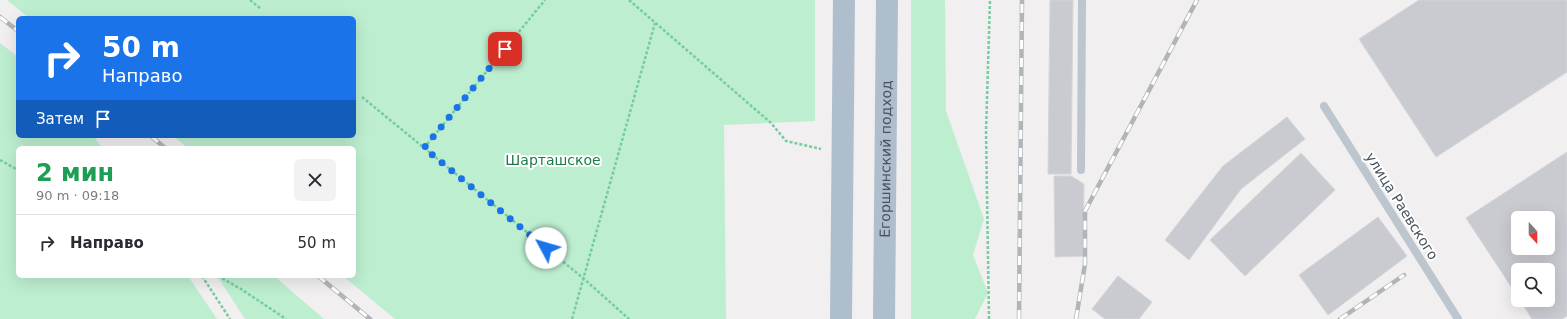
<!DOCTYPE html>
<html lang="ru">
<meta charset="utf-8">
<style>
:root{--surface:#fff;--page:#f2f2f3;--text:#2b2b33;--muted:#7c7c81;--line:#e1e1e2}
body{margin:0;font-family:"DejaVu Sans",sans-serif;background:var(--page);color:var(--text);height:100vh;display:flex;flex-direction:column;font-size:15px;white-space:nowrap}
*{box-sizing:border-box;margin:0}
p{font-size:13px;color:var(--muted)}
.icon{flex:none;width:22px;height:22px;fill:none;stroke:currentColor;stroke-width:2;stroke-linecap:round;stroke-linejoin:round}
.map{position:relative;flex:1;overflow:hidden}
.sheet{position:absolute;left:16px;top:146px;width:340px;height:132px;display:flex;flex-direction:column;background:var(--surface);border-radius:6px;box-shadow:0 4px 16px #0002}
.sheet>*{flex:none}
.hud{position:absolute;left:16px;top:16px;width:340px;height:122px;border-radius:6px;box-shadow:0 4px 16px #0002;background:#1a73e8;color:#fff;overflow:hidden}
.needle{width:26px;rotate:159deg}
.tools{position:absolute;left:1511px;top:211px;display:grid;gap:8px}
.tools a{display:grid;place-items:center;width:44px;height:44px;border-radius:6px;background:var(--surface);box-shadow:0 4px 16px #0002;font-size:20px}
.pin{position:absolute;display:grid;place-items:center;width:34px;height:34px;color:#fff;margin:-17px;border-radius:8px;box-shadow:0 2px 6px #0006}
.me{position:absolute;width:44px;margin:-22px;rotate:309deg;stroke-linejoin:round;filter:drop-shadow(0 0 3px #0008)}
.turn{display:flex;align-items:center;gap:14px;height:84px;padding:0 20px;font-size:18px}
.turn .icon{width:52px;height:52px;stroke-width:2.5}
.turn b{display:block;font-size:28px;line-height:34px}
.then{display:flex;align-items:center;height:38px;padding:0 20px;background:#0003;gap:8px;font-size:15px}
.round{display:grid;place-items:center;flex:none;width:42px;height:42px;border-radius:6px;background:var(--page)}
.overview{display:flex;align-items:center;justify-content:space-between;height:68px;padding:0 20px}
h1{font-size:24px;font-weight:600;line-height:30px;color:#1e9e55}
ul{padding:0;list-style:none}
li{display:flex;align-items:center;gap:12px;height:56px;padding:0 20px;border-top:1px solid var(--line)}
li div{flex:1}
li b{display:block;font-size:15px}
li em{font-style:normal}
.map>svg:first-child{display:block}
.green{fill:#bdeed0}
.building{fill:#c9cbd1;stroke:#d3d5da;fill-rule:evenodd}
.lines{fill:none;stroke-linecap:round;stroke-linejoin:round}
.path{stroke:#76cca1;stroke-width:2.5;stroke-dasharray:3 2;stroke-linecap:butt}
.lane{stroke:#bdc6ce;stroke-width:8}
.primary{stroke:#afbecd;stroke-width:22}
.rail-casing{stroke:#b1b4b9;stroke-width:4.5}
.rail{stroke:#fff;stroke-width:3;stroke-dasharray:9;stroke-linecap:butt}
.route{stroke:#1a73e8;stroke-width:7;stroke-dasharray:0 12.6}
.labels{text-anchor:middle;stroke-width:4;stroke-linejoin:round;paint-order:stroke}
.street-label{font-size:14px;fill:#47525c;stroke:#fff}
.park-label{font-size:14px;fill:#187d49;stroke:#fff}
</style>
<div class="map">
<svg width="1567" height="319" viewBox="0 0 1567 319">
<rect width="100%" height="100%" fill="#f1efef"/>
<g class="green">
<path d="M7,0H815V121L724,125L726,319H395L343,276H354V148H188L173,136H354V18H29Z"/>
<path d="M911,0H945L946,111L984,219L973,255L988,293L975,319H911Z"/>
<path d="M0,43L18,57V136H94L102,148H18V276H188L217,319H0Z"/>
<path d="M217,276H274L324,319H245Z"/>
</g>
<g class="building">
<path d="M1050,0H1073L1071,174H1048Z"/>
<path d="M1419,0H1567V72L1436,157L1359,39Z"/>
<path d="M1287,117L1305,139L1241,189L1189,260L1165,240L1223,166Z"/>
<path d="M1567,152V316L1562,319H1532L1520,300H1548V270H1518V297L1466,218ZM1518,218H1548V248H1518Z"/>
<path d="M1301,153L1335,190L1245,276L1210,240Z"/>
<path d="M1054,176H1071L1084,184L1083,256L1055,257Z"/>
<path d="M1378,217L1407,256L1328,315L1299,275Z"/>
<path d="M1118,276L1152,302L1139,319H1105L1092,309Z"/>
</g>
<g class="lines">
<g class="path">
<path d="M250,0L260,8"/>
<path d="M629,0L771,123L786,141L821,149"/>
<path d="M362,97L583,278L629,319"/>
<path d="M424,148L545,0"/>
<path d="M0,160L18,170"/>
<path d="M202,276L230,319"/>
<path d="M218,276L241,289L286,319"/>
<path d="M572,319L655,23"/>
<path d="M989,319L986,132L990,0"/>
</g>
<g class="lane">
<path d="M1324,106L1458,319"/>
<path d="M1081,170L1082,0"/>
</g>
<g class="primary">
<path d="M841,319L844,0"/>
<path id="s1" d="M884,319L887,0"/>
</g>
<g class="rail-casing">
<g id="rail">
<path d="M0,17L18,31"/>
<path d="M151,136L165,148"/>
<path d="M318,276L370,319"/>
<path d="M1019,319L1022,0"/>
<path d="M1076,319L1085,264V211L1197,0"/>
<path d="M1340,319L1404,275"/>
</g>
</g>
<use href="#rail" class="rail"/>
</g>
<g class="lines">
<path class="route" d="M505,49L424,148L546,248"/>
</g>
<g class="labels">
<g class="street-label">
<text dy="5" stroke="none"><textPath href="#s1" startOffset="160">Егоршинский подход</textPath></text>
<text transform="translate(1402 206) rotate(58)" y="5">улица Раевского</text>
</g>
<g class="park-label">
<text x="553" y="165">Шарташское</text>
</g>
</g>
</svg>
<div class="tools">
<a><svg class="needle" viewBox="-14 -14 28 28"><path d="M0-13l5 13h-10z" fill="#e53935"/><path d="M0 13l5-13h-10z" fill="#7c7c81"/></svg></a>
<a><svg class="icon" aria-label="search" viewBox="0 0 24 24"><circle cx="10" cy="10" r="6"/><path d="M15 15l6 6"/></svg></a>
</div>
<div class="pin" style="left:505px;top:49px;background:#d93025"><svg class="icon" aria-label="arrive" viewBox="0 0 24 24"><path d="M6 21V4h12l-3 4 3 4H6"/></svg></div>
<svg class="me" style="left:546px;top:248px" viewBox="-20 -20 40 40"><circle r="19" fill="#fff"/><path d="M0-13L10 11 0 6-10 11z" fill="#1a73e8"/></svg>
<div class="hud">
<div class="turn"><svg class="icon" aria-label="right" viewBox="0 0 24 24"><path d="M7 20v-9h11M14 6l5 5-5 5"/></svg><div><b>50 m</b>Направо</div></div>
<div class="then">Затем<svg class="icon" aria-label="arrive" viewBox="0 0 24 24"><path d="M6 21V4h12l-3 4 3 4H6"/></svg></div>
</div>
<section class="sheet">
<div class="overview"><div><h1>2 мин</h1><p>90 m · 09:18</p></div><a class="round"><svg class="icon" aria-label="close" viewBox="0 0 24 24"><path d="M6 6l12 12M18 6L6 18"/></svg></a></div>
<ul>
<li><svg class="icon" aria-label="right" viewBox="0 0 24 24"><path d="M7 20v-9h11M14 6l5 5-5 5"/></svg><div><b>Направо</b></div><em>50 m</em></li>
</ul>
</section>
</div>
